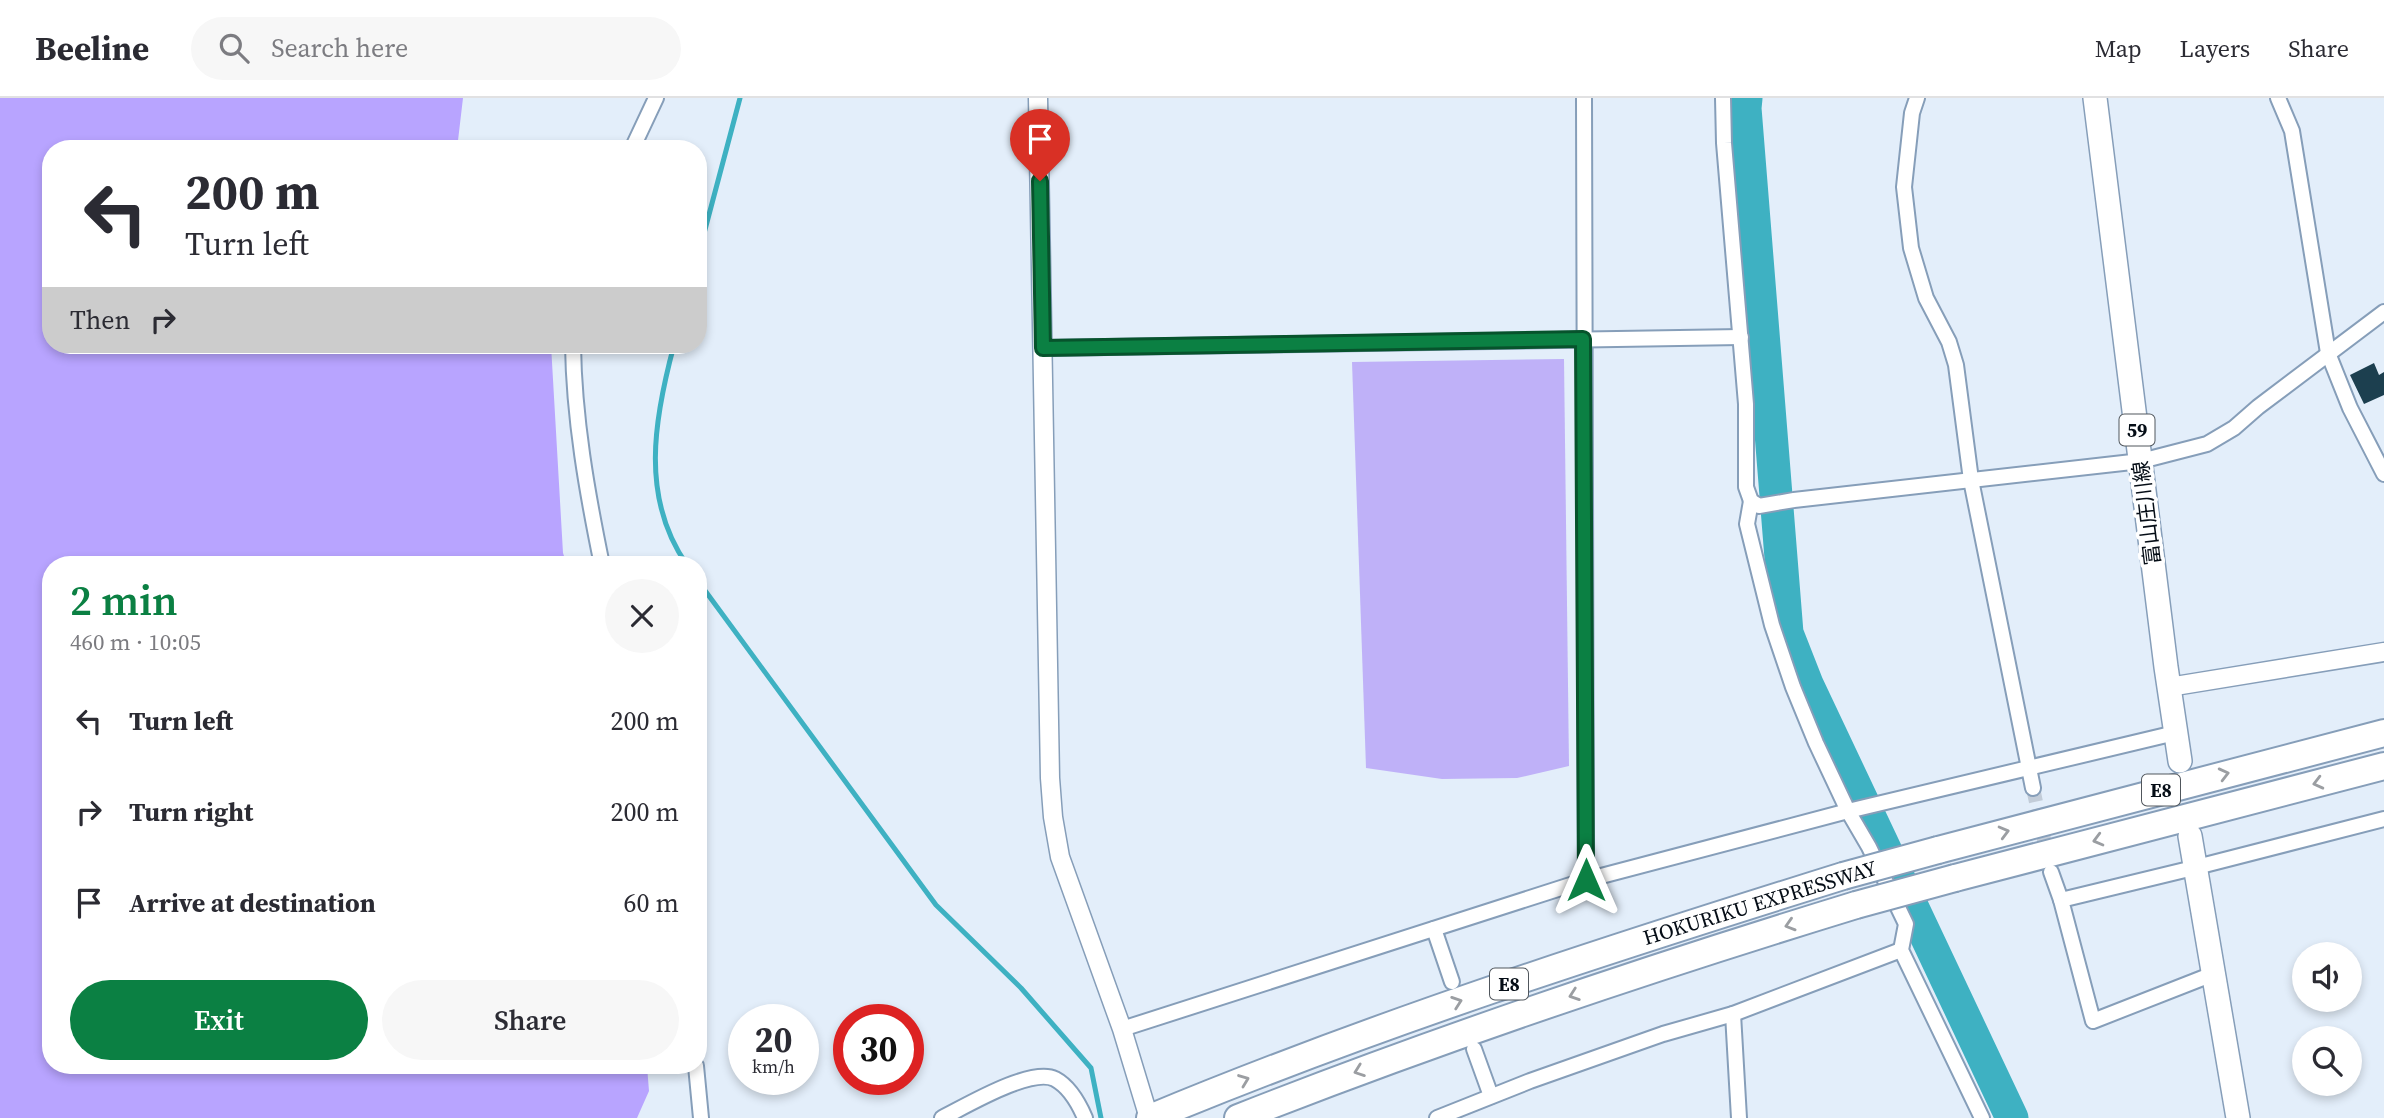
<!DOCTYPE html>
<meta charset="utf-8">
<style>
:root{--surface:#fff;--page:#f7f7f7;--text:#2b2b33;--muted:#7c7c81;--line:#e1e1e2;--accent:#0b8043}
body{margin:0;font-family:"Source Serif 4","Noto Sans JP",serif;background:var(--page);color:var(--text);height:100vh;display:flex;flex-direction:column;font-size:26px;white-space:nowrap}
*{box-sizing:border-box;margin:0}
p{font-size:23px;color:var(--muted)}
.icon{flex:none;width:38px;height:38px;fill:none;stroke:currentColor;stroke-width:2;stroke-linecap:round;stroke-linejoin:round}
.map{position:relative;flex:1;overflow:hidden}
.sheet{position:absolute;left:42px;top:458px;width:665px;height:518px;display:flex;flex-direction:column;background:var(--surface);border-radius:28px;box-shadow:0 4px 10px #0003}
.sheet>*{flex:none}
.guide{position:absolute;left:42px;top:42px;width:665px;height:214px;border-radius:28px;box-shadow:0 4px 10px #0003;background:#fff;color:var(--text);overflow:hidden}
.buttons{position:absolute;left:2292px;top:844px;display:grid;gap:14px}
.buttons a{display:grid;place-items:center;width:70px;height:70px;border-radius:50%;background:var(--surface);box-shadow:0 4px 10px #0003;font-size:35px}
.speed{position:absolute;left:728px;top:906px;display:flex;gap:14px;font-size:35px;font-weight:700;text-align:center}
.speed>*{display:grid;place-content:center;width:91px;height:91px;border-radius:50%;background:var(--surface);box-shadow:0 4px 10px #0003;line-height:1}
.speed small{font-size:18px;font-weight:400}
.speed .limit{border:10px solid #d22;background:#fff;color:#111}
.pin{position:absolute;display:grid;place-items:center;width:60px;height:60px;color:#fff;margin:-72px -30px;border-radius:50% 50% 50% 0;rotate:-45deg;box-shadow:0 0 7px #0007}
.pin .icon{rotate:45deg}
.me{position:absolute;width:77px;margin:-38px;rotate:0deg;stroke-linejoin:round;filter:drop-shadow(0 0 5px #0008)}
.turn{display:flex;align-items:center;gap:24px;height:147px;padding:0 28px;font-size:32px}
.turn .icon{width:91px;height:91px;stroke-width:2.5}
.turn b{display:block;font-size:49px;line-height:60px}
.then{display:flex;align-items:center;height:66px;padding:0 28px;background:#0003;gap:14px;font-size:26px}
.round{display:grid;place-items:center;flex:none;width:74px;height:74px;border-radius:37px;background:var(--page)}
.summary{display:flex;align-items:center;justify-content:space-between;height:119px;padding:0 28px}
h1{font-size:42px;font-weight:600;line-height:52px;color:var(--accent)}
.cta{display:flex;gap:14px;margin-top:auto;padding:14px 28px}
.cta a{flex:1;height:80px;border-radius:42px;background:var(--accent);color:#fff;font-size:28px;font-weight:600;line-height:80px;text-align:center}
.cta a+a{background:var(--page);color:var(--text)}
ul{padding:0;list-style:none}
li{display:flex;align-items:center;gap:21px;height:91px;padding:0 28px}
li div{flex:1}
li b{display:block;font-size:26px}
li em{font-style:normal}
header{display:flex;align-items:center;gap:42px;box-sizing:border-box;height:98px;padding:0 35px;background:var(--surface);border-bottom:2px solid var(--line)}
header strong{font-size:33px}
nav{display:flex;gap:38px;margin-inline-start:auto;font-size:24px}
.search{width:490px;height:63px;background:var(--page);display:flex;align-items:center;gap:18px;box-sizing:border-box;padding:0 24px;border-radius:38px;color:var(--muted);font-size:26px}
.map>svg:first-child{display:block}
.green{fill:#bfb1f8}
.forest{fill:#b8a4ff}
.lines{fill:none;stroke-linecap:round;stroke-linejoin:round}
.stream{stroke:#3eb1c2;stroke-width:5}
.river{stroke:#3eb1c2;stroke-width:33}
.building{fill:#1c3f4f}
.minor-tunnel{stroke:#c2ccd8;stroke-width:14;stroke-dasharray:14 7;stroke-linecap:butt}
.minor-casing{stroke:#869eb9;stroke-width:18}
.tertiary-casing{stroke:#869eb9;stroke-width:21}
.primary-casing{stroke:#869eb9;stroke-width:26}
.motorway-casing{stroke:#869eb9;stroke-width:30}
.minor{stroke:#fff;stroke-width:14}
.tertiary{stroke:#fff;stroke-width:18}
.primary{stroke:#fff;stroke-width:23}
.motorway{stroke:#fff;stroke-width:26}
.motorway-bridge-casing{stroke:#869eb9;stroke-width:30;stroke-linecap:butt}
.motorway-bridge{stroke:#fff;stroke-width:26}
.oneway{stroke:#9b9ea2}
.route-casing{stroke:#07532c;stroke-width:18}
.route{stroke:#0b8043;stroke-width:12}
.labels{text-anchor:middle;stroke-width:7;stroke-linejoin:round;paint-order:stroke}
.shield{fill:#fff;stroke:#50565c;stroke-width:2}
.shield-label{font-size:19px;font-weight:bold;fill:#050d16}
.street-label{font-size:21px;fill:#050d16;stroke:#fff}
</style>
<header>
<strong>Beeline</strong>
<div class="search"><svg class="icon" aria-label="search" viewBox="0 0 24 24"><circle cx="10" cy="10" r="6"/><path d="M15 15l6 6"/></svg>Search here</div>
<nav><a>Map</a><a>Layers</a><a>Share</a></nav>
</header>
<div class="map">
<svg width="2384" height="1020" viewBox="0 0 2384 1020">
<rect width="100%" height="100%" fill="#e3eefa"/>
<path class="green" d="M1564,261L1569,668L1517,680L1442,681L1366,670L1352,264Z"/>
<path class="forest" d="M0,0H463L457,51H51V247H551L563,455L567,467H51V968H647L649,993L637,1020H0Z"/>
<g class="lines">
<g class="stream">
<path d="M698,158L740,0"/>
<path d="M674,247C654,321 640,400 687,467"/>
<path d="M698,483L936,807L1021,890L1091,970L1101,1020"/>
</g>
<path class="river" d="M1746,0L1745,10L1787,535L1807,586L2012,1020"/>
</g>
<path class="building" d="M2374,265L2379,277L2384,274V297L2364,306L2350,277Z"/>
<g class="lines">
<g class="minor-tunnel">
<path d="M2033,690L2048,760"/>
<path d="M1452,884L1470,939"/>
</g>
<g class="minor-casing">
<g id="minor">
<path d="M1584,0L1586,782"/>
<path d="M1723,0L1724,45L1746,306V389L1751,403L1759,408L1794,402L2141,363L2207,346L2234,330L2258,309L2384,214"/>
<path d="M1917,0L1912,15L1904,89L1911,150L1926,200L1949,244L1956,267L1971,382L2033,690"/>
<path d="M2278,0L2292,33L2328,255L2350,310L2384,376"/>
<path d="M632,51L656,0"/>
<path d="M573,247C574,321 587,394 602,467"/>
<path d="M1043,250L1741,239"/>
<path d="M1751,403L1747,426L1772,527L1793,589L1816,645L1848,713L1869,749L1906,826L1901,852L1982,1020"/>
<path d="M2051,774L2061,802"/>
<path d="M1434,831L1452,884"/>
<path d="M2213,876L2093,923L2061,802L2185,772L2384,721"/>
<path d="M1733,916L1739,1020"/>
<path d="M1122,931L1586,782L1848,713L2175,635"/>
<path d="M1474,951L1491,998"/>
<path d="M696,968L701,1020"/>
<path d="M942,1020C966,1008 1031,969 1055,981C1070,989 1079,1006 1085,1020"/>
<path d="M1437,1020L1530,983L1663,936L1733,916L1901,852"/>
</g>
</g>
<g class="tertiary-casing">
<g id="tertiary">
<path d="M1038,0L1050,680L1053,719L1060,759L1122,931L1149,1020"/>
<path d="M2169,589L2384,554"/>
</g>
</g>
<g class="primary-casing">
<g id="primary">
<path d="M2095,0L2166,569L2180,663"/>
<path d="M2190,738L2238,1020"/>
</g>
</g>
<g class="motorway-casing">
<g id="motorway">
<path d="M1938,752L2384,635"/>
<path d="M1955,780L2384,668"/>
<path d="M1150,1020C1376,926 1609,851 1843,778"/>
<path d="M1238,1020C1441,940 1647,871 1856,807"/>
</g>
</g>
<use href="#minor" class="minor"/>
<use href="#tertiary" class="tertiary"/>
<use href="#primary" class="primary"/>
<use href="#motorway" class="motorway"/>
<g class="motorway-bridge-casing">
<g id="motorway-bridge">
<path d="M1843,778L1938,752"/>
<path d="M1856,807L1955,780"/>
</g>
</g>
<use href="#motorway-bridge" class="motorway-bridge"/>
</g>
<defs><path id="oneway-chevron" d="M-2-3.5L2.5 0L-2 3.5" fill="none" stroke-width="1.6" stroke-linecap="round" stroke-linejoin="round" transform="scale(1.75)"/></defs>
<g class="oneway">
<use href="#oneway-chevron" transform="translate(2224 676) rotate(-14)"/>
<use href="#oneway-chevron" transform="translate(2318 685) rotate(166)"/>
<use href="#oneway-chevron" transform="translate(2004 734) rotate(-15)"/>
<use href="#oneway-chevron" transform="translate(2098 742) rotate(165)"/>
<use href="#oneway-chevron" transform="translate(1790 827) rotate(163)"/>
<use href="#oneway-chevron" transform="translate(1574 897) rotate(161)"/>
<use href="#oneway-chevron" transform="translate(1457 904) rotate(-19)"/>
<use href="#oneway-chevron" transform="translate(1359 973) rotate(160)"/>
<use href="#oneway-chevron" transform="translate(1244 982) rotate(-21)"/>
</g>
<g class="lines">
<g class="route-casing">
<path id="route" d="M1040,83L1043,250L1583,241L1586,782"/>
</g>
<use href="#route" class="route"/>
</g>
<g class="labels">
<g class="shield">
<rect x="2119.5" y="316.5" width="35" height="31" rx="5"/>
<rect x="2142" y="676.5" width="38" height="31" rx="5"/>
<rect x="1490" y="870.5" width="38" height="31" rx="5"/>
</g>
<g class="shield-label">
<text x="2137" y="339">59</text>
<text x="2161" y="699">E8</text>
<text x="1509" y="893">E8</text>
</g>
<g class="street-label">
<text transform="translate(2147 415) rotate(-97)" y="7">富山庄川線</text>
<text transform="translate(1760 805) rotate(-17)" y="7">HOKURIKU EXPRESSWAY</text>
</g>
</g>
</svg>
<div class="buttons">
<a><svg class="icon" aria-label="sound" viewBox="0 0 24 24"><path d="M4 9h4l5-4v14l-5-4H4zM17 9q2 3 0 6"/></svg></a>
<a><svg class="icon" aria-label="search" viewBox="0 0 24 24"><circle cx="10" cy="10" r="6"/><path d="M15 15l6 6"/></svg></a>
</div>
<div class="speed"><div>20<small>km/h</small></div><div class="limit">30</div></div>
<div class="pin" style="left:1040px;top:83px;background:#d93025"><svg class="icon" aria-label="arrive" viewBox="0 0 24 24"><path d="M6 21V4h12l-3 4 3 4H6"/></svg></div>
<svg class="me" style="left:1586px;top:782px" viewBox="-20 -20 40 40"><path d="M0-17L14 15 0 8-14 15z" fill="#0b8043" stroke="#fff" stroke-width="4"/></svg>
<div class="guide">
<div class="turn"><svg class="icon" aria-label="left" viewBox="0 0 24 24"><path d="M17 20v-9H6M10 6l-5 5 5 5"/></svg><div><b>200 m</b>Turn left</div></div>
<div class="then">Then<svg class="icon" aria-label="right" viewBox="0 0 24 24"><path d="M7 20v-9h11M14 6l5 5-5 5"/></svg></div>
</div>
<section class="sheet">
<div class="summary"><div><h1>2 min</h1><p>460 m · 10:05</p></div><a class="round"><svg class="icon" aria-label="close" viewBox="0 0 24 24"><path d="M6 6l12 12M18 6L6 18"/></svg></a></div>
<ul>
<li><svg class="icon" aria-label="left" viewBox="0 0 24 24"><path d="M17 20v-9H6M10 6l-5 5 5 5"/></svg><div><b>Turn left</b></div><em>200 m</em></li>
<li><svg class="icon" aria-label="right" viewBox="0 0 24 24"><path d="M7 20v-9h11M14 6l5 5-5 5"/></svg><div><b>Turn right</b></div><em>200 m</em></li>
<li><svg class="icon" aria-label="arrive" viewBox="0 0 24 24"><path d="M6 21V4h12l-3 4 3 4H6"/></svg><div><b>Arrive at destination</b></div><em>60 m</em></li>
</ul>
<div class="cta"><a>Exit</a><a>Share</a></div>
</section>
</div>
